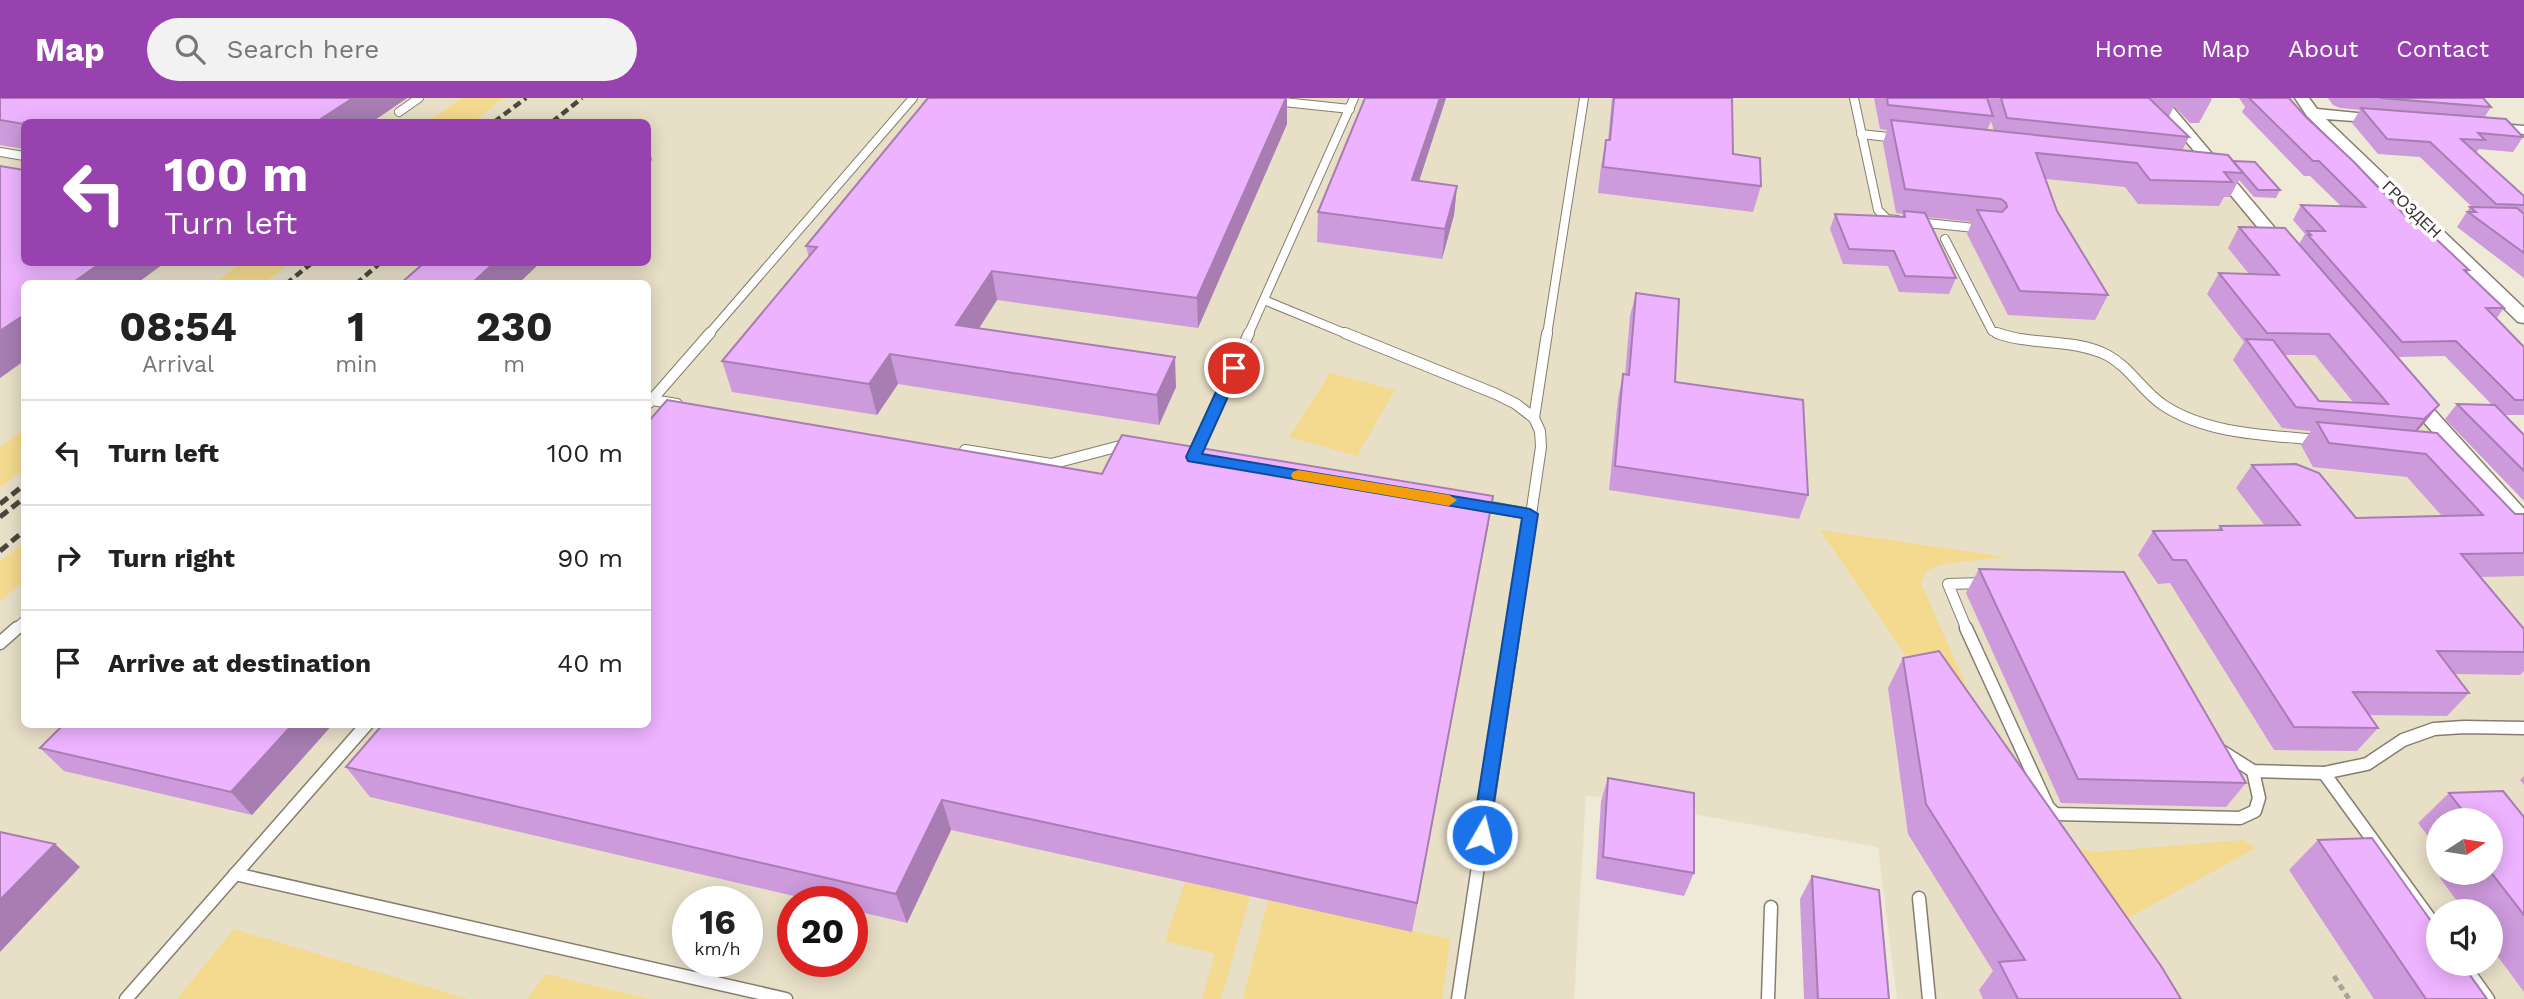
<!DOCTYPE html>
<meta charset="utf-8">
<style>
:root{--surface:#fff;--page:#f2f2f2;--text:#222;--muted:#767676;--line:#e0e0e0;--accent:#9742af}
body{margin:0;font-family:"Work Sans",sans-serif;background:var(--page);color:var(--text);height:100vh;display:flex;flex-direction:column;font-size:26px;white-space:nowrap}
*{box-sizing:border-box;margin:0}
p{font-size:23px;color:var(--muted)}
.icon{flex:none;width:38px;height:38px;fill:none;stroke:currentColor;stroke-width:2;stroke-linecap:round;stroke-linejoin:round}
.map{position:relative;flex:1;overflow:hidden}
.panel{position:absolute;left:21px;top:182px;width:630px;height:448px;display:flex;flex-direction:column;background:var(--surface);border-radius:10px;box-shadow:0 4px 18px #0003}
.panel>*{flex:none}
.guide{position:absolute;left:21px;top:21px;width:630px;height:147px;border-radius:10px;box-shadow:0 4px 18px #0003;background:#9742af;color:#fff;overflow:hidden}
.needle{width:46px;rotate:78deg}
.tools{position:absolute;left:2426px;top:710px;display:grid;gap:14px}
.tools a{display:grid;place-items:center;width:77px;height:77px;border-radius:50%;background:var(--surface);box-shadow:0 4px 18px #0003;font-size:35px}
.speed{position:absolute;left:672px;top:788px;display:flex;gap:14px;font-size:35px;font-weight:700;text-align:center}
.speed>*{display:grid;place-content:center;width:91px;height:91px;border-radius:50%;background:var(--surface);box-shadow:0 4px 18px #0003;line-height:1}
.speed small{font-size:18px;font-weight:400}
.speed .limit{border:10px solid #d22;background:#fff;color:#111}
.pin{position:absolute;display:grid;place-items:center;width:60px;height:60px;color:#fff;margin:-30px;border:4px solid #fff;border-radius:50%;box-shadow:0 2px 7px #0007}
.me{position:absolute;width:77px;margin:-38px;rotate:8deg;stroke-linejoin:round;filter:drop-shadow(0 0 5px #0008)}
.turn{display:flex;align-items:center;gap:24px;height:147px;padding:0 28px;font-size:32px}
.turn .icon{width:91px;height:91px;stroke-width:2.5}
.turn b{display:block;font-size:49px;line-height:60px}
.eta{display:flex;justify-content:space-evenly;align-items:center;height:119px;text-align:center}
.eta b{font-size:42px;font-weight:700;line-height:49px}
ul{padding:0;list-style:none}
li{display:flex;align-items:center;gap:21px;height:105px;padding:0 28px;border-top:2px solid var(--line)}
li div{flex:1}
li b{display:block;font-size:26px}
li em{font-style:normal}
header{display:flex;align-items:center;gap:42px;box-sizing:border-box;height:98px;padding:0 35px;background:var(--accent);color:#fff}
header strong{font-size:33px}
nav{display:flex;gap:38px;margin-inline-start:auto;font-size:24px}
.search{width:490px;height:63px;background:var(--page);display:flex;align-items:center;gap:18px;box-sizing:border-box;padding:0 24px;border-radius:38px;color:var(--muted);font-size:26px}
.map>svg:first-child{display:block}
.built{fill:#e8dfc7;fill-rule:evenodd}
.green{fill:#f4da8f}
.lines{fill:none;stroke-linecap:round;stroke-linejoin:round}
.service-far2-casing{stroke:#847e6f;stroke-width:10}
.service-far1-casing{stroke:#847e6f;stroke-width:12}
.service-casing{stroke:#847e6f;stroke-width:15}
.minor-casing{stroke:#847e6f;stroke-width:3}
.path{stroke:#a8a497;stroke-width:5;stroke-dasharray:6 4.5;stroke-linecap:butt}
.service-far2{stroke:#fff;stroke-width:8}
.service-far1{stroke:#fff;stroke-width:10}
.service{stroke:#fff;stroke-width:12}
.minor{fill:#fff;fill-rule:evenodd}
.rail-far1{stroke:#49473f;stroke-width:4.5;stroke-dasharray:8 4.5;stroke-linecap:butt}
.rail{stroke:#49473f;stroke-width:5;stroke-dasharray:10 5;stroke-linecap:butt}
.wall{fill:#cd9adb;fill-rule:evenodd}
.shaded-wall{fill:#a77db2}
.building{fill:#eeb3ff;stroke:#a77db2;stroke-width:2}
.route{fill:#1a73e8;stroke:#114b97;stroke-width:2}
.slow{fill:#f59e0b}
.labels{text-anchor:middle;stroke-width:7;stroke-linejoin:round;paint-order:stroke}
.far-street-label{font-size:16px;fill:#36342d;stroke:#fff}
</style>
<header>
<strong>Map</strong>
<div class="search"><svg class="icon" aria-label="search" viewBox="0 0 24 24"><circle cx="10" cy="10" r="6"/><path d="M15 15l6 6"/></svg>Search here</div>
<nav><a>Home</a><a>Map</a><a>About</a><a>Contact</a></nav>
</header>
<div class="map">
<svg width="2524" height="901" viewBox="0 0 2524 901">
<rect width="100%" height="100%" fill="#efe9d8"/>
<g class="built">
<path d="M0,0H461L427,24H24V164L240,165L214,185L24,186V331L0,349Z"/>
<path d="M504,0H2152L2188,47L2451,353L2524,433V901H1897L1878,749L1586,697L1574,901H0V503L24,483V626H648V186L264,185L291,165L648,164V24H473ZM2438,723H2490V775H2438ZM688,803H747V863H688ZM793,803H852V863H793ZM2438,814H2490V866H2438Z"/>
<path d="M24,371V444L0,463V390Z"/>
</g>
<g class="green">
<path d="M461,0H504L473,24H427Z"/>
<path d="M240,165V164L291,165L264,185H214Z"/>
<path d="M1330,275L1395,292L1357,358L1289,339Z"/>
<path d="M24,331V371L0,390V349Z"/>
<path d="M1820,432L2007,459L1942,466L1926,473L1921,485L2012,692L2061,746L2095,754L2243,742L2256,750L2097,837Z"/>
<path d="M24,444V483L0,503V463Z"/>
<path d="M1185,784L1250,798L1221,901H1202L1215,856L1165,843Z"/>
<path d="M1268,802L1450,841L1442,901H1243Z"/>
<path d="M234,831L468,901H177Z"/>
<path d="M546,876L649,901H527Z"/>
</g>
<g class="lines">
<g class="service-far2-casing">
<g id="service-far2">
<path d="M1854,0L1878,112L1887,121L1897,122"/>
<path d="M1274,3L1350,11"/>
<path d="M399,14L419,0"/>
<path d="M1861,36L1897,40"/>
<path d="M0,54L24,58"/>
<path d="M1917,124L1984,131"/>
<path d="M1945,141L1992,233L2001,237"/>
<path d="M1264,202L1349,237"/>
<path d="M708,237L913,0"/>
<path d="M1248,237L1354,0"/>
<path d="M1547,237L1584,0"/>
</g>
</g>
<g class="service-far1-casing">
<g id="service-far1">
<path d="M1345,235L1496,296L1516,306L1534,320"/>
<path d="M1997,235C2032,248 2073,240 2107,257C2130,269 2142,293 2163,307C2208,337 2269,337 2320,342"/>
<path d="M652,302L677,306"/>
<path d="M649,305L710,235"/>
<path d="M965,352L1051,366L1120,348L1128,350"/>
<path d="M1193,360L1249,235"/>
<path d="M1479,407L1530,416"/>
<path d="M15,532L24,524"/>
<path d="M1514,532L1541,349L1540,333L1534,320L1547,235"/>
<path d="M1967,532L1948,486L1983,485"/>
</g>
</g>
<g class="service-casing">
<g id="service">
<path d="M1966,530L2048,709L2055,716L2240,720L2255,713L2259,700L2253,673"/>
<path d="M0,545L17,530"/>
<path d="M2223,654L2253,673L2324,675L2438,832"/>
<path d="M2324,675L2367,666L2403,642L2434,631L2464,629L2524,630"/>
<path d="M235,776L786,901"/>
<path d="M1919,800L1929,901"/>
<path d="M2463,866L2488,901"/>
<path d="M126,901L367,626"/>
<path d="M1458,901L1514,530"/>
<path d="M1768,901L1771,809"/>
</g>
</g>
<g class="minor-casing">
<g id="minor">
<path d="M2150,0H2165L2291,149L2293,152L2291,155H2279Z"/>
<path d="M2295,0H2309L2317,11L2387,18L2389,21L2387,24L2382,25L2326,21L2524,210V225L2518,224L2307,18Z"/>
<path d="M2488,25L2524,28V36L2483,32L2481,29L2483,26Z"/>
<path d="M2411,292L2418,294L2524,411V431L2517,429L2404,302L2402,298L2404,294Z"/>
</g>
</g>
<path class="path" d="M2334,878L2349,901"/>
<use href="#service-far2" class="service-far2"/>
<use href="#service-far1" class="service-far1"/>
<use href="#service" class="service"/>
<use href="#minor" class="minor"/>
<g class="rail-far1">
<path d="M494,24L526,0"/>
<path d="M552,24L582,0"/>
<path d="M286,186L313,164"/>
<path d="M356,186L381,164"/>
</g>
<g class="rail">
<path d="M0,406L24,387"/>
<path d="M0,419L24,400"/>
<path d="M0,453L24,433"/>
</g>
</g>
<g class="wall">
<path d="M0,0H407L372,24H24V51L0,47Z"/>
<path d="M1365,0H1446L1419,83L1457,88L1454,117L1442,161L1317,144L1318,114Z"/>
<path d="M1612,0H1732L1733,56L1761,88L1753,114L1598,95L1601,68L1606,42H1608Z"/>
<path d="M1874,0H2211L2212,1L2199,25H2190L2174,8L2169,19L2189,39L2182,53L2233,64L2280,92L2276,100L2254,99L2239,82L2230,99H2224L2219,108L2138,106L2125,89L2046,81L2057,113L2108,197L2095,222L2008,217L1967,136L1972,124L1926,119L1956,180L1949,196L1899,194L1888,168L1843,166L1830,131L1835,116L1902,119L1903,116L1896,115L1883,45L1887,32L1880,31ZM1991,23L1994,33L1987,32Z"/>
<path d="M2239,0H2289L2306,19L2412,125L2469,172L2467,175L2504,210L2496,221L2524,249V317H2505L2524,337V403L2445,321L2457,306L2492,307L2445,258L2397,259L2439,307L2417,333L2515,416H2524V478L2480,479L2524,531V573L2520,577L2455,576L2469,595L2447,618L2370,617L2378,630L2357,653L2274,652L2170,485L2158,486L2138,457L2153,433L2217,432L2220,428H2265L2236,390L2252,367L2356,420L2442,418L2407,379L2313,369L2301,347L2311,333L2282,330L2233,262L2244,244L2207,196L2219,175L2249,176L2228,150L2239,129L2299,146L2305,136L2293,122L2301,107L2341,108L2310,78H2304L2242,14L2245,9ZM2284,257H2315L2353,304L2319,303Z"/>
<path d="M2328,0H2483L2491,9L2484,20L2523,39L2513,54L2479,51L2476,55L2524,98V180L2457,129L2470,109H2472L2420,59L2378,56L2352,25L2360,12L2340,10L2333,7Z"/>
<path d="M1287,26L1198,230L997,202L979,230L1176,289L1159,327L898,286L877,317L732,294L722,263L809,160L806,148Z"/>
<path d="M1636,195L1675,284L1808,397L1799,421L1609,392L1618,300L1623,276L1625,277L1630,218Z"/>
<path d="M1102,376L1493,398L1412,834L951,732L907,825L852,812V803H815L370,699L346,669Z"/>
<path d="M1979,471L2246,685L2226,709L2061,705L1966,495Z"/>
<path d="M1903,560L2181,901H1983L1979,892L1993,873L1908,736L1888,590Z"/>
<path d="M333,626L252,717L64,673L40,650Z"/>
<path d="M2524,678V687L2520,682Z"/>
<path d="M1608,680L1694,775L1684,798L1596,781L1601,703Z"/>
<path d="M2449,695L2524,719V894L2490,848V814H2465L2440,780L2445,775H2490V723H2438V751L2418,725Z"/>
<path d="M2318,742L2487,901H2374L2289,772Z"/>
<path d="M1812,778L1889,901H1804L1800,801Z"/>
</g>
<g class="shaded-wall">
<path d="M353,0H407L372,24H316Z"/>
<path d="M1286,0H1287V26L1198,230L1197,200Z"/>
<path d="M1440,0H1446L1410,111L1412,82Z"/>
<path d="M648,48L652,62L648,66Z"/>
<path d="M1457,88L1454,117L1442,161L1445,131Z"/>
<path d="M102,164H166L136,186H71Z"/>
<path d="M495,164H541L518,186H471Z"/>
<path d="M992,173L997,202L962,257L956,227Z"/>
<path d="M24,217V263L0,280V233Z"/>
<path d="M890,256L898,286L877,317L869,286Z"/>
<path d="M1175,259L1176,289L1159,327L1157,297Z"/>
<path d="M2439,307L2422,328L2407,343L2424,321Z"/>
<path d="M1493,398L1488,429L1412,834L1417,805Z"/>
<path d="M293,626H333L252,717L231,694Z"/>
<path d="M942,702L951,732L907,825L896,796Z"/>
<path d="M55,746L80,769L0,854V802Z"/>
</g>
<g class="building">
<path d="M0,0H353L316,24H24V26L0,22Z"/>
<path d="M928,0H1286L1197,200L992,173L956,227L1175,259L1157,297L890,256L869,286L722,263L817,149L806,148Z"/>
<path d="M1365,0H1440L1412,82L1457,88L1445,131L1318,114Z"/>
<path d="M1614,0H1732L1733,56L1760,60L1761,88L1603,69L1606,42H1610Z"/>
<path d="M1887,0H1987L1993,18L1888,7Z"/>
<path d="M2001,0H2149L2189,39L2007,20Z"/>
<path d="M2249,0H2289L2306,19L2354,64L2412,125L2416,122L2469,172H2464L2504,210H2486L2524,249V302H2515L2456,243L2402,244L2308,137H2311L2307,133H2325L2301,107L2365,109L2319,63H2313Z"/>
<path d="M2380,0H2483L2491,9Z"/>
<path d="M2361,10L2506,21L2523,39L2478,35L2485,42L2461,41L2524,98V107L2496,106L2430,44L2387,41Z"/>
<path d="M1891,22L2228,57L2243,75L2224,74L2232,84L2150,82L2137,65L2036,55L2057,113L2108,197L2020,193L1977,112L2002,114L2007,109L2006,105L2001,101L1905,91Z"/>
<path d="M2233,63L2255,64L2280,92H2258Z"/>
<path d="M0,68L24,72V164H102L71,186H24V217L0,233Z"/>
<path d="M2470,109L2517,110L2524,116V155L2468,114H2476Z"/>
<path d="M1904,113L1925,115L1956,180L1905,178L1894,153L1849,151L1835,116L1905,119Z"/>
<path d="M2239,129L2285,130L2439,307L2424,321L2296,309L2246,241L2273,242L2319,303L2388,306L2329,236L2267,235L2219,175L2279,177Z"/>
<path d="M425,164H495L471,186H400Z"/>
<path d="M1636,195L1679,201L1675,284L1803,302L1808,397L1615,368L1623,276L1629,277Z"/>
<path d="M667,302L1102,376L1122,337L1493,398L1417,805L942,702L896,796L346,669L383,626H648V324Z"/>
<path d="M2457,306L2495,307L2524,337V373Z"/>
<path d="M2317,324L2437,335L2515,416H2524V455L2461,456L2524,531V554L2437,553L2469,595L2353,594L2378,630L2294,629L2186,462H2173L2153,433L2222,432L2220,428L2300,427L2252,367L2296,366L2319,375L2356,420L2483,417L2426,356L2329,345Z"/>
<path d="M1979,471L2124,474L2246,685L2078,681Z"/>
<path d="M1939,553L2161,868L2181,901H2018L1999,864L2025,862L1926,706L1903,560Z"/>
<path d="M64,626H293L231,694L40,650Z"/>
<path d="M1608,680L1694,695V775L1603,759Z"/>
<path d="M2503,693L2524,719V817L2490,773V750H2493L2490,747V723H2471L2449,695Z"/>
<path d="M0,734L55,746L0,802Z"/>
<path d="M2372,740L2438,833V866H2462L2487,901H2426L2318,742Z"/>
<path d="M1812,778L1879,792L1889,901H1818Z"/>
</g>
<path class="route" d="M1234,265L1241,270L1202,356L1530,411L1538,416L1488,743L1482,745L1475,743L1472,737L1522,420L1188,363L1186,359L1227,270Z"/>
<path class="slow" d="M1298,372L1449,397L1457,402L1449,408L1293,381L1291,377L1293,374Z"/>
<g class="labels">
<g class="far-street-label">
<text transform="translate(2412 111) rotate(44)" y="6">ГРОЗДЕН</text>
</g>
</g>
</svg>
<div class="tools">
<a><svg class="needle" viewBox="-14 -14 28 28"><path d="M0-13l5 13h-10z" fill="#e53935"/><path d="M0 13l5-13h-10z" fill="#767676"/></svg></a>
<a><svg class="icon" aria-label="sound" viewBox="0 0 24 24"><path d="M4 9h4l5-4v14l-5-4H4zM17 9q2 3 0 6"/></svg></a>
</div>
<div class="speed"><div>16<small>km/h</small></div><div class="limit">20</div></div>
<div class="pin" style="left:1234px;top:270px;background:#d93025"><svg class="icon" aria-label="arrive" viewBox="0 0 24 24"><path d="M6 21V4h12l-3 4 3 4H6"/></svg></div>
<svg class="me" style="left:1482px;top:737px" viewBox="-20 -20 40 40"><circle r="17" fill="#1a73e8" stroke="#fff" stroke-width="3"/><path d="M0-11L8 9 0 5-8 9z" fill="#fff"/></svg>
<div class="guide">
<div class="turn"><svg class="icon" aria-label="left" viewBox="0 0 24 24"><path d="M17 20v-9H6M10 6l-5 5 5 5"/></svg><div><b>100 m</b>Turn left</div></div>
</div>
<section class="panel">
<div class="eta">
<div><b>08:54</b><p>Arrival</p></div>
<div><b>1</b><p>min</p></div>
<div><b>230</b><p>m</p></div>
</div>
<ul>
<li><svg class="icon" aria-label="left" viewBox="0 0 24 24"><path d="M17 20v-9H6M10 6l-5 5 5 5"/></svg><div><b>Turn left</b></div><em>100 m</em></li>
<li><svg class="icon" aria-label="right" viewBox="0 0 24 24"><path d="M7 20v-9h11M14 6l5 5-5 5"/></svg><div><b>Turn right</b></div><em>90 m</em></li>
<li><svg class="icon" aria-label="arrive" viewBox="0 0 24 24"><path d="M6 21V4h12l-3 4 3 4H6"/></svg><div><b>Arrive at destination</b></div><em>40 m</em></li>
</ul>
</section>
</div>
